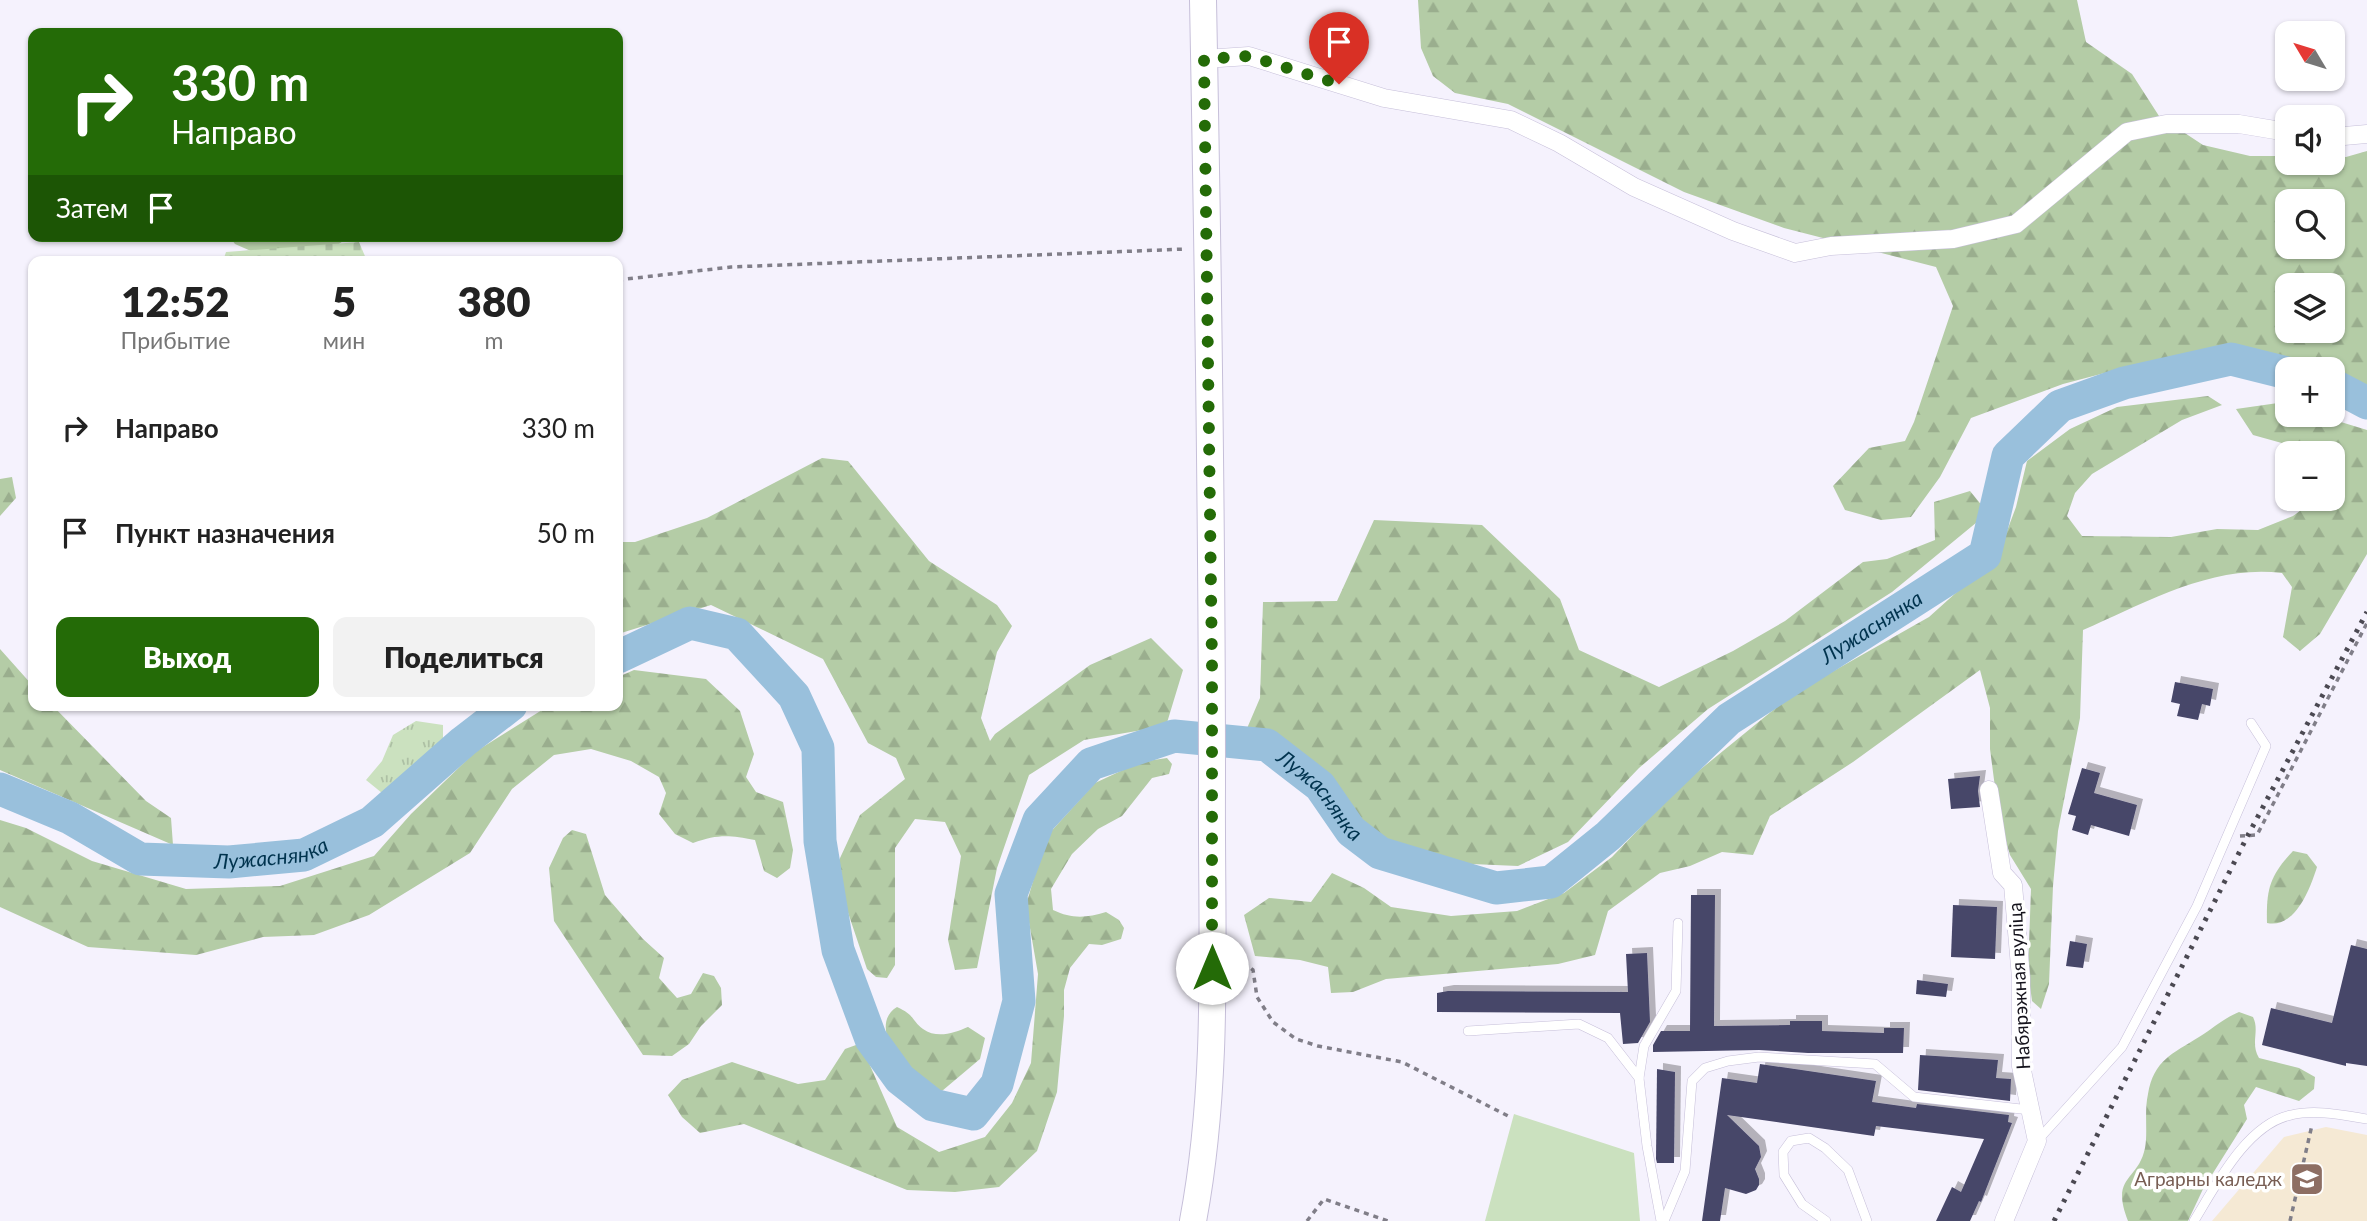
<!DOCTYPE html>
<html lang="ru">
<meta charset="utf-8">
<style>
:root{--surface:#fff;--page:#f2f2f2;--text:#222;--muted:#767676;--accent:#246b07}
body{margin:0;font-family:Lato,sans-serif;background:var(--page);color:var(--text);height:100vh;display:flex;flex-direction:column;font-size:26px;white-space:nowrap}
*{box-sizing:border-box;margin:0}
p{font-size:23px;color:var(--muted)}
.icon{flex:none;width:38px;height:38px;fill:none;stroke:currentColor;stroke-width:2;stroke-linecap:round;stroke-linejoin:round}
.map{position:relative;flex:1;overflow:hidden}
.drawer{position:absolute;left:28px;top:256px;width:595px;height:455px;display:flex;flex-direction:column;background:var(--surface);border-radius:14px;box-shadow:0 2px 5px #0004}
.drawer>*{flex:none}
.guide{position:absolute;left:28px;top:28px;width:595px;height:214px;border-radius:14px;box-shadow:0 2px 5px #0004;background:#246b07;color:#fff;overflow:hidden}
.needle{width:46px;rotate:308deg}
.controls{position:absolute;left:2275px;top:21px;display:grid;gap:14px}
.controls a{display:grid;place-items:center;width:70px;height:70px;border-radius:14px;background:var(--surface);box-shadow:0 2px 5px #0004;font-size:35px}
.pin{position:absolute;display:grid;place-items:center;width:60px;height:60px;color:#fff;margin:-72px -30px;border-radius:50% 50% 50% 0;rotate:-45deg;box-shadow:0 0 7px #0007}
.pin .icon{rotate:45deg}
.me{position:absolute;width:77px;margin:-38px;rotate:0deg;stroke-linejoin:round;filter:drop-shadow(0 0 5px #0008)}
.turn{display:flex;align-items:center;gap:24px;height:147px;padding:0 28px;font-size:32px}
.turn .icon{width:91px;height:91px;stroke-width:2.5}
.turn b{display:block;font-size:49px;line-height:60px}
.then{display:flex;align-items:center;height:66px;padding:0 28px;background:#0003;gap:14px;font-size:26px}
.eta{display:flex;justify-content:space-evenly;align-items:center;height:119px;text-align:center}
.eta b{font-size:42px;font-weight:800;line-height:49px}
.button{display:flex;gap:14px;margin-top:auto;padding:14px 28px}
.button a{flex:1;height:80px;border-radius:14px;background:var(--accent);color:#fff;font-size:28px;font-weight:800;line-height:80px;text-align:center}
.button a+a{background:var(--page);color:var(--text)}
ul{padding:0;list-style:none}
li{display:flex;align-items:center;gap:21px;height:105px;padding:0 28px}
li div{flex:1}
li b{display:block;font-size:26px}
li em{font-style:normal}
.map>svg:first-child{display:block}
.education{fill:#f5e9d4}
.grass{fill:url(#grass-tufts)}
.forest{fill:url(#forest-firs);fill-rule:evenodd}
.cemetery{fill:url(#cemetery-stones)}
.park{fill:#cbe1bf}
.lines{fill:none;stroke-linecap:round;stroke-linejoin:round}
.river{stroke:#99c0dc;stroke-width:33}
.building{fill:#474669;filter:url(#shadow)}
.lane-casing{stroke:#c6bfd9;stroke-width:10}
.street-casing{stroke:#c6bfd9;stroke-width:19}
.secondary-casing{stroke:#c6bfd9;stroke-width:28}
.path{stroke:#807e88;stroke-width:3.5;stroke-dasharray:5 5;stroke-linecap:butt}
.lane{stroke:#fff;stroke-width:9}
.street{stroke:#fff;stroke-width:18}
.secondary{stroke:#fff;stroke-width:26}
.rail{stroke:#4b4952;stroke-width:5;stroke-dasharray:3.5 7;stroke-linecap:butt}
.route{stroke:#246b07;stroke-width:12;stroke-dasharray:0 21.6}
.labels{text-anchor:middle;stroke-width:7;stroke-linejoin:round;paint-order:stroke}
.street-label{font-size:19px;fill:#15131c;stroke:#fff}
.education-label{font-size:19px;fill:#785e54;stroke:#fff;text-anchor:end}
.water-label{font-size:21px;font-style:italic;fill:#00334e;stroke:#fff}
</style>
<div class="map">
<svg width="2367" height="1221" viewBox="0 0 2367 1221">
<defs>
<pattern id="grass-tufts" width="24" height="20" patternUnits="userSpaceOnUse" patternTransform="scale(1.75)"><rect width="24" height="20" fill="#cbe1bf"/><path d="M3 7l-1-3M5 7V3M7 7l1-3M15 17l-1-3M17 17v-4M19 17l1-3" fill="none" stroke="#adc0a4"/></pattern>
<pattern id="forest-firs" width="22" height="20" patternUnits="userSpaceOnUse" patternTransform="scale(1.75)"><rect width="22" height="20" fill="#b4cca6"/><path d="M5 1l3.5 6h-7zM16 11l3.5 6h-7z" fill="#9aae8e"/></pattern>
<pattern id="cemetery-stones" width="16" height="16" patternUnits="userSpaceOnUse" patternTransform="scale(1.75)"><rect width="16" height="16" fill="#cbe1bf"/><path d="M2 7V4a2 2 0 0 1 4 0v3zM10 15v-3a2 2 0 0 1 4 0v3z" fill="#adc0a4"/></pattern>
<filter id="shadow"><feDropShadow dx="6" dy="-6" stdDeviation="0" flood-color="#0004"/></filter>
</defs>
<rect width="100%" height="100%" fill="#f5f2fd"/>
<path class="education" d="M2326,1127L2367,1135V1221H2212L2284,1137Z"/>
<path class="grass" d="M416,721L443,725V743L382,793L366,780L382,761L393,735Z"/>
<g class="forest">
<path d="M1418,0H2077L2086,42L2132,74L2159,116L2203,145L2250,156H2287V163H2333V157H2346L2367,151V396L2345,382L2333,379V369H2300L2283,364L2154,360L2063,384L1971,418L1940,477L1911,517L1881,520L1845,510L1833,486L1869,448L1905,441L1914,422L1953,306L1936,267L1784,228L1684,192L1508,104L1455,93L1433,76L1421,48ZM2287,201H2333V247H2287ZM2287,285H2333V331H2287Z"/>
<path d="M229,236H350L332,249L258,254L235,244Z"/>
<path d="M2208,396L2222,405L2182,420L2092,474L2075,493L2067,516L2082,536L2171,537L2217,529L2258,530L2293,516L2316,499H2333V479L2340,462L2333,459V453H2317L2253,435L2236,409L2278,403L2287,406V415H2318L2367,430V554L2320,634L2300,651L2283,637L2292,587L2282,573C2212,564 2145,603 2083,630L2080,718L2058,831L2053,886L2049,984L2041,1009L2032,1001L2028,971L2031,889L2010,855L1999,818L1990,749V708L1980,670L1853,762L1770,816L1753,855L1722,852L1690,866L1660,873L1608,911L1595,955L1558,964L1386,979L1353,992L1331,993L1328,967L1300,960L1255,956L1244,915L1269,898L1311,902L1332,873L1364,888L1391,907L1451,916L1517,911L1564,893L1612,857L1680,786L1793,694L1929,617L1998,555L2016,507L2027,461L2070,429L2117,407Z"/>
<path d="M822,458L848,461L929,561L997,605L1012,626L997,652L981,718L990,741L995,734L1090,665L1151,638L1183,670L1166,726L1084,740L1029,775L997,868L977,968L955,970L948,940L961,856L945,822L915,819L895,848V965L887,978L876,977L867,969L834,871L860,815L905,779L896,758L868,743L823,659L711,605L618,634V542H635L707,518Z"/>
<path d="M12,477L16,498L0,516V479Z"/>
<path d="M1970,491L1988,513L1892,592L1708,709L1639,768L1568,842L1518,866L1402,861L1345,817L1306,768L1283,751L1245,733L1260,698L1263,602L1337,601L1374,520L1482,525L1560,599L1579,650L1659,687L1733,651L1785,621L1863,562L1887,559L1935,540L1934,502Z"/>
<path d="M0,649L33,686V705H52L146,801L171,818L173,845L0,770Z"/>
<path d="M634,670L706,679L740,711L754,754L746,777L756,792L783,802L793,850L790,868L777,878L764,871L755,840C729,835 718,834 693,843L675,834L659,814L666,793L659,777L631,761L591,749L554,755L512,789L470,853L369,915L314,935L263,937L196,955L88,947L0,907V820L26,828L92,861L186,889L280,886L374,856L411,814L475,752L550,705H618V677Z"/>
<path d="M1167,758L1172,764L1169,774L1152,778L1122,816L1098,829L1072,854L1051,889L1053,910C1072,919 1086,918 1106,912L1119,920L1124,928L1121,939L1102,945L1089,944L1070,968L1064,990V1016L1057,1092L1037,1151L999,1187L955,1192L907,1190L744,1124L700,1133L682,1117L668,1095L682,1080L732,1062L798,1084L825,1080L845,1049L856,1045L865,1054L897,1127L939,1152L985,1137L1012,1103L1031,1063L1038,974L1026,905L1046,837L1095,783L1140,762Z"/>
<path d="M572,830L586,834L605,895L643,939L664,958L659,978L677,998L691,994L703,973L714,976L721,988L722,1005L701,1026L689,1044L672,1056L643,1055L554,921L549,868L563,838Z"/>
<path d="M2293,851L2307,854L2317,867C2310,889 2295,929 2267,923C2266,889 2270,875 2293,851Z"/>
<path d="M897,1007C915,1015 912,1021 923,1029C937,1039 954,1033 968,1027L985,1038L980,1059L942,1091C937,1090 930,1089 926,1086C904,1074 867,1025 897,1007Z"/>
<path d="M2239,1012L2253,1017C2260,1031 2250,1043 2259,1058L2299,1068L2315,1077L2314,1089L2299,1101L2256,1087L2244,1105L2247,1119L2203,1189L2188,1221H2128C2110,1175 2138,1182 2145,1148C2148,1132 2144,1112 2148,1094C2154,1060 2172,1054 2199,1037C2214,1028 2222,1019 2239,1012Z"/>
</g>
<path class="cemetery" d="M359,242L367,261H223L226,252Z"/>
<path class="park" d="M1514,1114L1634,1153L1640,1221H1485Z"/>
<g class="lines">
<g class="river">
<path d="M2333,385L2367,403"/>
<path id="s1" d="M618,657L690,623L737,634L794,696L818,748L820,841L838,950L871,1039L900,1079L933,1105L973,1114L997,1084L1019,1001L1011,894L1039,820L1091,764L1174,736L1267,745L1320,786L1351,831L1380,853L1496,888L1551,882L1608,836L1729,719L1985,555L2008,456L2060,406L2124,383L2231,359L2287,373"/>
<path id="s2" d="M0,789L70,818L140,859L229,862L304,855L372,822L463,742L511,705"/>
</g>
</g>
<g class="building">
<path d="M2175,682L2213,689L2210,706L2202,704L2198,720L2177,716L2180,704L2171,702Z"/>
<path d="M2082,768L2100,773L2094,793L2137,805L2129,836L2091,825L2088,835L2072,830L2076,816L2068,814Z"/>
<path d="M1980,776L1978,791L1980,807L1951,809L1948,779Z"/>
<path d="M1691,895H1715L1714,1026L1790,1025V1021H1822V1031L1884,1033V1028H1904L1903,1053H1808L1759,1050L1653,1052V1045L1661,1031H1690Z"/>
<path d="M1953,905L1997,907L1995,959L1951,957Z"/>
<path d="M2070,941L2087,944L2083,968L2066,966Z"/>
<path d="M2351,945L2367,949V1066L2346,1063V1066L2262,1045L2271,1008L2332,1023Z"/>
<path d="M1647,953L1650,1022L1638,1043L1623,1044L1620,1013L1437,1012V993L1448,991L1628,992L1626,954Z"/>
<path d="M1917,980L1948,984L1946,997L1916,994Z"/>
<path d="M1920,1055L1998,1060L1996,1078L2011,1079L2010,1101L1918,1090Z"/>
<path d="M1760,1064L1876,1081L1872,1102L1916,1108L1917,1104L2009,1115L2008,1122L2012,1123L1981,1202L1979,1201L1970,1221H1936L1952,1187L1961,1192L1984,1139L1876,1126L1874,1136L1727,1115L1759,1146L1761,1157L1755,1169L1759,1179V1185L1756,1190L1746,1194L1725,1188L1720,1221H1702L1722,1078L1757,1083Z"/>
<path d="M1657,1069L1675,1072L1674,1163H1657L1656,1159Z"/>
</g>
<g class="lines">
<g class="lane-casing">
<g id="lane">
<path d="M1468,1031L1579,1024L1608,1038L1639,1078L1647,1146L1661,1221"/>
<path d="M1639,1078L1644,1046L1676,991L1678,923"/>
<path d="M2037,1141L2122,1047L2197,906L2266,746L2251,723"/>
<path d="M1664,1221L1685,1171L1692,1081L1705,1068L1728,1061L1759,1057L1875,1064L1914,1097L2030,1110"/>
<path d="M1826,1221L1802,1204L1784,1175L1783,1152L1791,1141L1809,1138L1825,1148L1848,1170L1867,1221"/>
<path d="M2194,1221C2216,1185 2247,1124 2291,1115C2315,1109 2343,1115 2367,1119"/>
</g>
</g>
<g class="street-casing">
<g id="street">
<path d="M1204,59L1249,56L1384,98L1511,120L1559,143L1634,187L1733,231L1795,253L1831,246L1953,239L2016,224L2127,132L2166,124H2239L2287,132"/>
<path d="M2333,137L2367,134"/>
<path d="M1989,790L2002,873L2013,885L2021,978V1066L2037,1141L2004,1221"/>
</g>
</g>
<g class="secondary-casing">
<path id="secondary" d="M1193,1221C1220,1078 1211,930 1212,786C1212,524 1208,262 1203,0"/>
</g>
<g class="path">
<path d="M618,280L731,267L1186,249"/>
<path d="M2240,836L2257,835L2367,623"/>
<path d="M1236,956L1237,958L1253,970L1257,997L1273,1022L1296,1039L1318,1046L1402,1062L1512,1118"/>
<path d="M1307,1221L1324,1199L1388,1221"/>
<path d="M2290,1221L2312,1125"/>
</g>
<use href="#lane" class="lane"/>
<use href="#street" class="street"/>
<use href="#secondary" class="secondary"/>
<path class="rail" d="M2054,1221L2247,837L2367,612"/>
</g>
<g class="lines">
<path class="route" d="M1212,968V665L1204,59L1249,56L1339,84"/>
</g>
<defs>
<g id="university-square" transform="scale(1.75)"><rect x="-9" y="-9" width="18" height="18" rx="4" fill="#8d6e63" stroke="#fff"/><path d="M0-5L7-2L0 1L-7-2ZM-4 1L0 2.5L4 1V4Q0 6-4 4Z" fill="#fff"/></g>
</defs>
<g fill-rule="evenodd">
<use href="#university-square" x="2307" y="1179"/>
</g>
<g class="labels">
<g class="street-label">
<text transform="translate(2019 986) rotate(-93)" y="7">Набярэжная вуліца</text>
</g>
<g class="education-label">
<text x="2282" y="1186">Аграрны каледж</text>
</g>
<g class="water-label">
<text dy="7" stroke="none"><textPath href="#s1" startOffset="2014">Лужаснянка</textPath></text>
<text dy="7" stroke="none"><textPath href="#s1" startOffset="1342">Лужаснянка</textPath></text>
<text dy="7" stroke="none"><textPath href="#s2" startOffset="289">Лужаснянка</textPath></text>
</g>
</g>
</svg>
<div class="controls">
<a><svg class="needle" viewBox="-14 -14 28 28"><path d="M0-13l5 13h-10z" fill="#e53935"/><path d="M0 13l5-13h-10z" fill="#767676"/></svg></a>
<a><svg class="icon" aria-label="sound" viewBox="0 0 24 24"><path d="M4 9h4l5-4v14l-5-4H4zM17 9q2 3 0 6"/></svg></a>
<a><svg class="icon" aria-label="search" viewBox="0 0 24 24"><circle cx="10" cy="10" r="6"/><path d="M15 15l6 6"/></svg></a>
<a><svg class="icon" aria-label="layers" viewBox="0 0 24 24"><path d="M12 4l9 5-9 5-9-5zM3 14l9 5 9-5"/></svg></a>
<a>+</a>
<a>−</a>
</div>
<div class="pin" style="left:1339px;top:84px;background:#d93025"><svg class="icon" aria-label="arrive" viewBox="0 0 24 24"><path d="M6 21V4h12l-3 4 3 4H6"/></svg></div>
<svg class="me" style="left:1212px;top:968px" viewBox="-20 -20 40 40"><circle r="19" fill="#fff"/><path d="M0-13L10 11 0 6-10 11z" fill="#246b07"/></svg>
<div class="guide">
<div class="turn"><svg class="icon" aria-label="right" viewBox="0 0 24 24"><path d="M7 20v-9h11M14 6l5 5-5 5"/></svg><div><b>330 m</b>Направо</div></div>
<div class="then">Затем<svg class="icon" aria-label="arrive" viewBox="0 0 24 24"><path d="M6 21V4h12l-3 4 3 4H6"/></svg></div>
</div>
<section class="drawer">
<div class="eta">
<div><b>12:52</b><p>Прибытие</p></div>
<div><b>5</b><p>мин</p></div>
<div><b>380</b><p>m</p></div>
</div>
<ul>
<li><svg class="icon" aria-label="right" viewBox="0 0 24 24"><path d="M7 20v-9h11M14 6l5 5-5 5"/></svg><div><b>Направо</b></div><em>330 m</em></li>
<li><svg class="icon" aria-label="arrive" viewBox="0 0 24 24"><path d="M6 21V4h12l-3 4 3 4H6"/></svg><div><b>Пункт назначения</b></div><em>50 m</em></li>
</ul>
<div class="button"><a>Выход</a><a>Поделиться</a></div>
</section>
</div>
